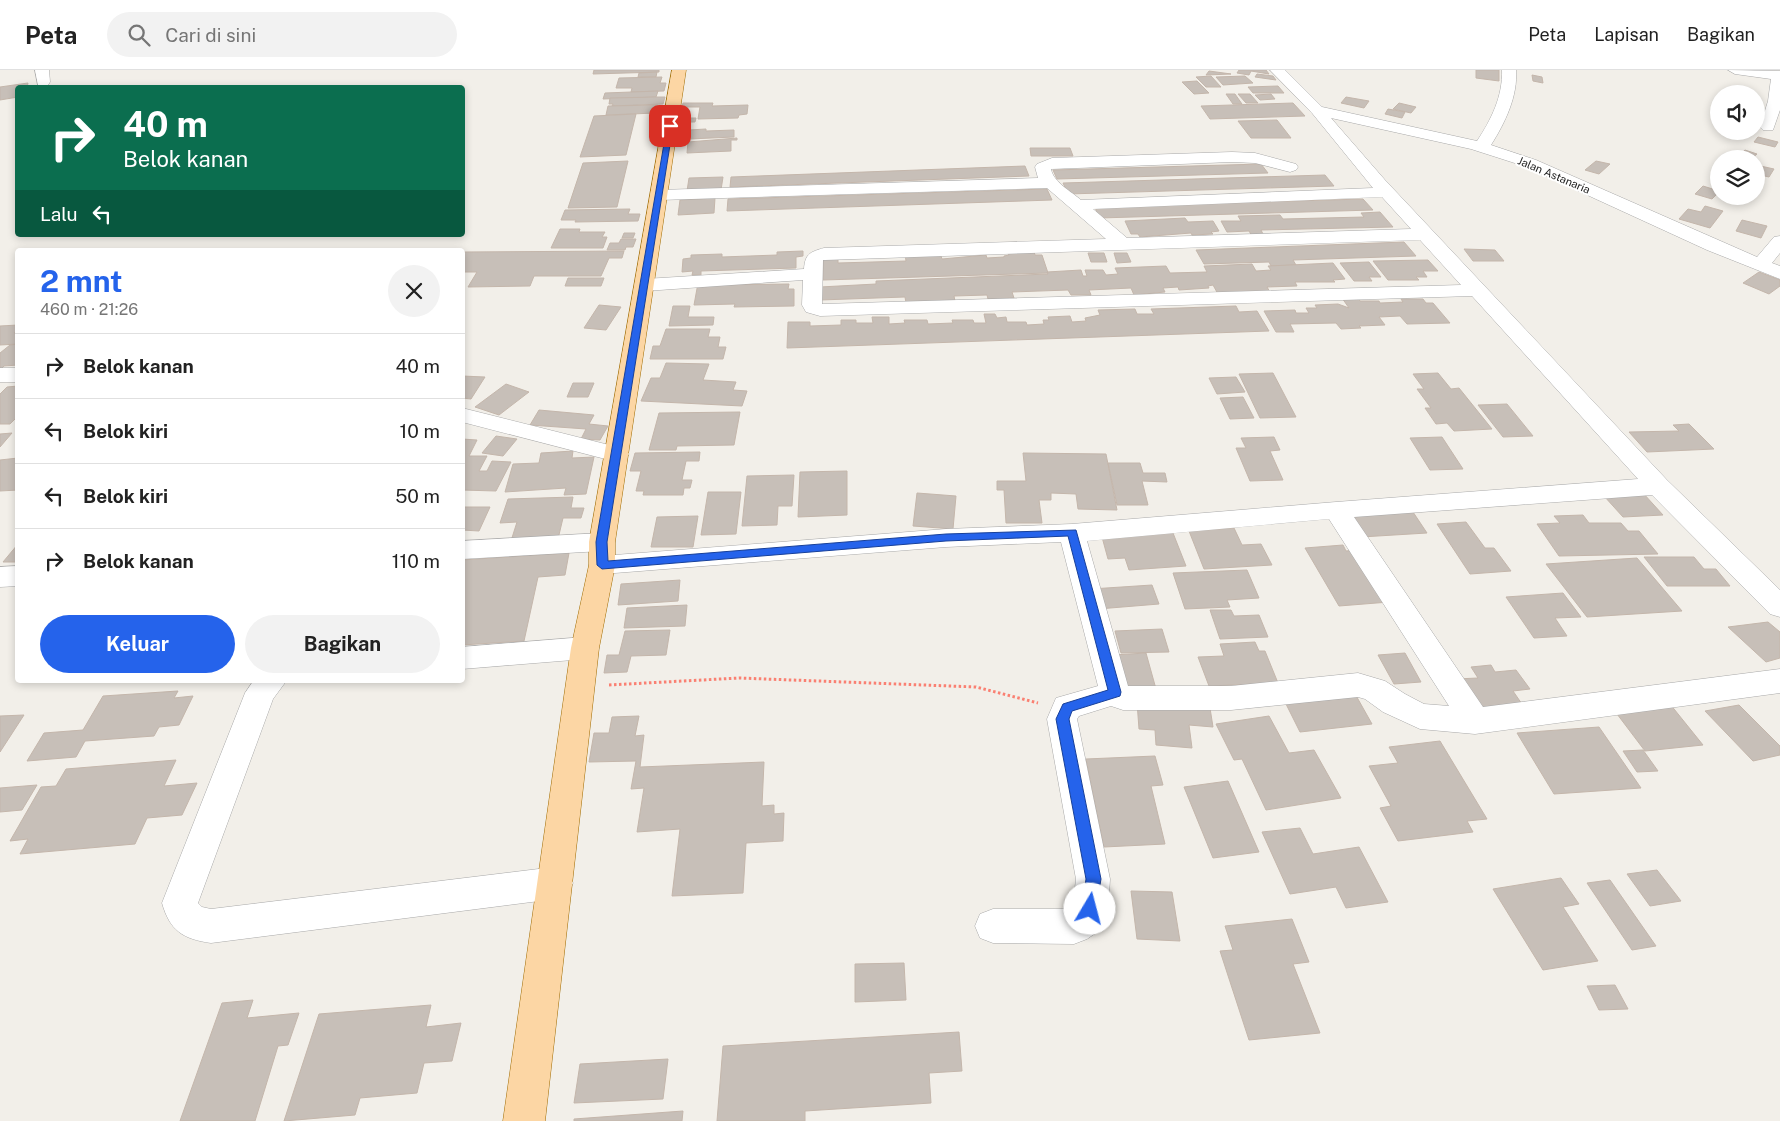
<!DOCTYPE html>
<html lang="id">
<meta charset="utf-8">
<style>
:root{--surface:#fff;--page:#f2f2f2;--text:#222;--muted:#767676;--line:#e0e0e0;--accent:#2563eb}
body{margin:0;font-family:"Public Sans",sans-serif;background:var(--page);color:var(--text);height:100vh;display:flex;flex-direction:column;font-size:19px;white-space:nowrap}
*{box-sizing:border-box;margin:0}
p{font-size:16px;color:var(--muted)}
.icon{flex:none;width:28px;height:28px;fill:none;stroke:currentColor;stroke-width:2;stroke-linecap:round;stroke-linejoin:round}
.map{position:relative;flex:1;overflow:hidden}
.panel{position:absolute;left:15px;top:178px;width:450px;height:435px;display:flex;flex-direction:column;background:var(--surface);border-radius:5px;box-shadow:0 2px 8px #0003}
.panel>*{flex:none}
.banner{position:absolute;left:15px;top:15px;width:450px;height:152px;border-radius:5px;box-shadow:0 2px 8px #0003;background:#0b6e4f;color:#fff;overflow:hidden}
.tools{position:absolute;left:1710px;top:15px;display:grid;gap:10px}
.tools a{display:grid;place-items:center;width:55px;height:55px;border-radius:50%;background:var(--surface);box-shadow:0 2px 8px #0003;font-size:25px}
.pin{position:absolute;display:grid;place-items:center;width:42px;height:42px;color:#fff;margin:-21px;border-radius:10px;box-shadow:0 2px 8px #0006}
.me{position:absolute;width:55px;margin:-28px;rotate:8deg;stroke-linejoin:round;filter:drop-shadow(0 0 4px #0008)}
.turn{display:flex;align-items:center;gap:18px;height:105px;padding:0 25px;font-size:22px}
.turn .icon{width:65px;height:65px;stroke-width:2.5}
.turn b{display:block;font-size:35px;line-height:42px}
.then{display:flex;align-items:center;height:48px;padding:0 25px;background:#0003;gap:10px;font-size:19px}
.round{display:grid;place-items:center;flex:none;width:52px;height:52px;border-radius:26px;background:var(--page)}
.headline{display:flex;align-items:center;justify-content:space-between;height:85px;padding:0 25px}
h1{font-size:30px;font-weight:700;line-height:38px;color:var(--accent)}
.cta{display:flex;gap:10px;margin-top:auto;padding:10px 25px}
.cta a{flex:1;height:58px;border-radius:30px;background:var(--accent);color:#fff;font-size:20px;font-weight:700;line-height:58px;text-align:center}
.cta a+a{background:var(--page);color:var(--text)}
ul{padding:0;list-style:none}
li{display:flex;align-items:center;gap:15px;height:65px;padding:0 25px;border-top:1px solid var(--line)}
li div{flex:1}
li b{display:block;font-size:19px}
li em{font-style:normal}
header{display:flex;align-items:center;gap:30px;box-sizing:border-box;height:70px;padding:0 25px;background:var(--surface);border-bottom:1px solid var(--line)}
header strong{font-size:24px}
nav{display:flex;gap:28px;margin-inline-start:auto;font-size:18px}
.search{width:350px;height:45px;background:var(--page);display:flex;align-items:center;gap:12px;box-sizing:border-box;padding:0 18px;border-radius:28px;color:var(--muted);font-size:19px}
.map>svg:first-child{display:block}
.building{fill:#c7bfb8;stroke:#c4b6ab}
.lines{fill:none;stroke-linecap:round;stroke-linejoin:round}
.minor-casing{stroke:#a9a9a9;stroke-width:1}
.major-casing{stroke:#a06b00;stroke-width:1}
.path{stroke:#fa8072;stroke-width:3;stroke-dasharray:2.5 2.5;stroke-linecap:butt}
.minor{fill:#fff;fill-rule:evenodd}
.major{fill:#fcd6a4;fill-rule:evenodd}
.route{fill:#2563eb;stroke:#184099}
.labels{text-anchor:middle;stroke-width:4;stroke-linejoin:round;paint-order:stroke}
.far-street-label{font-size:11px;fill:#222;stroke:#fff}
</style>
<header>
<strong>Peta</strong>
<div class="search"><svg class="icon" aria-label="search" viewBox="0 0 24 24"><circle cx="10" cy="10" r="6"/><path d="M15 15l6 6"/></svg>Cari di sini</div>
<nav><a>Peta</a><a>Lapisan</a><a>Bagikan</a></nav>
</header>
<div class="map">
<svg width="1780" height="1051" viewBox="0 0 1780 1051">
<rect width="100%" height="100%" fill="#f2efe9"/>
<g class="building">
<path d="M594,0H659V2L593,4Z"/>
<path d="M1239,0H1266L1269,4L1251,1L1249,5L1237,3Z"/>
<path d="M1476,0H1499V11L1476,8Z"/>
<path d="M1209,1L1231,4L1206,5Z"/>
<path d="M657,2L656,7H638L639,3Z"/>
<path d="M1257,4L1273,6L1276,10L1255,7Z"/>
<path d="M1532,5L1542,7L1543,13L1533,11Z"/>
<path d="M1211,6L1221,17H1206L1196,7Z"/>
<path d="M1245,6L1253,13L1223,15L1216,7Z"/>
<path d="M662,7L660,13H666L664,21L631,22L632,18H616L619,8Z"/>
<path d="M1197,11L1209,23L1194,24L1182,12Z"/>
<path d="M28,13L27,18H18V27L0,30V17Z"/>
<path d="M1278,16L1284,23H1253L1248,17Z"/>
<path d="M658,21L656,27L603,29L605,23Z"/>
<path d="M1226,24H1235L1242,34H1233Z"/>
<path d="M1238,24H1250L1258,33H1246Z"/>
<path d="M1271,24L1275,29L1260,30L1255,25Z"/>
<path d="M656,27H665L663,34L612,36L613,34H609L610,28Z"/>
<path d="M1346,27L1369,31L1364,38L1341,33Z"/>
<path d="M683,33H713L712,36L748,35L747,44L739,45L738,48L698,49L700,37H682Z"/>
<path d="M1293,33L1305,46L1210,49L1201,36Z"/>
<path d="M1399,33L1416,37L1411,43L1393,39Z"/>
<path d="M658,35L656,43L606,45L608,36Z"/>
<path d="M1388,39L1405,42L1402,48L1385,44Z"/>
<path d="M636,44L626,85L580,87L594,46Z"/>
<path d="M682,48H696L695,52H681Z"/>
<path d="M1277,50L1291,68H1251L1238,51Z"/>
<path d="M706,59V61L734,60V67L689,69V60Z"/>
<path d="M1758,67L1778,72L1775,77L1754,72Z"/>
<path d="M737,68V70H731V81L687,83L688,72Z"/>
<path d="M1030,78H1070L1073,86H1031Z"/>
<path d="M1745,80L1757,84L1751,89L1736,88Z"/>
<path d="M628,91L617,137L568,138L583,93Z"/>
<path d="M1596,91L1610,94L1599,104L1585,100Z"/>
<path d="M1261,94L1268,103L1057,109L1053,100Z"/>
<path d="M1756,95L1774,99L1769,107L1756,104Z"/>
<path d="M1025,96L1029,106L730,117L731,107Z"/>
<path d="M1325,105L1334,116L1068,124L1063,113Z"/>
<path d="M723,107L721,120L687,121L689,108Z"/>
<path d="M1703,116L1719,121V122L1712,129L1695,124Z"/>
<path d="M1047,119L1052,130L727,141L728,129Z"/>
<path d="M1727,126H1744L1749,128L1743,133L1725,128Z"/>
<path d="M715,128L714,143L678,145L680,130Z"/>
<path d="M1363,129L1373,140L1099,148L1095,137Z"/>
<path d="M1705,136L1723,141L1710,158L1679,149L1688,139L1701,142Z"/>
<path d="M630,139L628,144H640L638,151L575,152L576,150H561L565,140Z"/>
<path d="M1380,142L1393,157L1261,160L1264,166H1252L1249,161L1227,162L1221,151H1241L1238,146L1280,145L1283,149L1364,147L1361,143Z"/>
<path d="M1185,148L1188,152L1213,151L1219,161L1211,162L1213,164L1192,165L1191,163L1140,167L1138,164H1131L1125,151Z"/>
<path d="M1742,150L1767,156L1761,168L1736,161Z"/>
<path d="M560,159H580L579,162H605L602,167H607L603,178H551Z"/>
<path d="M624,163H635L633,168H622Z"/>
<path d="M621,169H636L633,177H626L625,180H607L610,173H619Z"/>
<path d="M1404,172L1416,186L1293,190L1296,195L1271,196L1269,192L1204,194L1196,180Z"/>
<path d="M1464,179L1495,180L1504,191H1473Z"/>
<path d="M624,181L622,188H609L601,206H534L530,216L468,217L477,202H462V182Z"/>
<path d="M803,181V186L796,187V198L701,201V205H692L693,201L682,202L683,189L691,188V185L722,184V187L777,185V182Z"/>
<path d="M1034,182L1035,185H1042L1048,203L823,210V188L838,187V193L906,191L905,184L941,186L942,189L986,185L987,188L1004,187V186L1009,185L1008,183Z"/>
<path d="M1088,183H1104L1107,192H1091Z"/>
<path d="M1114,183H1127L1131,192L1117,193Z"/>
<path d="M1428,190L1438,201H1423L1427,207H1416L1419,210H1388L1373,191Z"/>
<path d="M1369,192L1381,207H1369L1372,211H1354L1340,193Z"/>
<path d="M1333,193L1345,209L1333,210L1335,212H1295L1297,216L1267,217L1270,222L1218,224L1213,215L1208,216L1209,218L1179,220L1178,217L1163,218L1165,222L1134,225L1131,218L1089,220L1091,225H1071L1068,220L1012,222L1014,228L988,229L987,225L954,226L955,231L906,233L905,227L820,230V217L876,214V211L1048,204L1047,202L1081,200L1083,206H1087L1085,200H1103L1106,205L1118,204L1115,198L1166,196L1170,203L1207,202L1204,196L1252,194L1256,201L1271,200L1268,196Z"/>
<path d="M1759,202L1780,210V216L1769,224L1743,213Z"/>
<path d="M568,208H604L601,216H565Z"/>
<path d="M698,213L715,215L789,214L788,219H794V236L734,237L735,234L694,235Z"/>
<path d="M1342,228H1358L1360,231H1379L1380,233L1403,232L1401,229H1423L1426,233H1433L1450,253L1407,254L1400,246L1379,247L1385,255L1359,256L1361,258L1341,259L1336,253L1290,254L1294,262H1276L1264,241L1295,240L1296,243H1309L1306,238H1317L1315,235L1338,234L1349,238Z"/>
<path d="M599,235L621,237L606,260L584,258Z"/>
<path d="M673,236H690L688,247H714L713,255L669,256Z"/>
<path d="M1236,236L1239,242L1257,241L1269,261L787,278L788,252H810V256L841,255V250H856V253H873L872,247H889V254L905,253L904,250H927L928,254L953,253L952,250H973L974,253H986L984,244H995L997,248L1006,247L1007,252H1026L1027,255L1044,254L1043,250H1049L1048,247L1070,246L1072,252L1086,251L1085,248L1100,245L1098,240L1135,239L1137,244H1154L1151,239Z"/>
<path d="M18,255V260L14,263H18V274L0,275V256Z"/>
<path d="M666,259H710L708,267H720L718,277H726L723,289H650L653,276H660Z"/>
<path d="M18,274V295L4,296L0,300V283L10,275Z"/>
<path d="M666,293L709,294L703,310L736,312L733,320L747,321L742,336L641,331L651,308H660Z"/>
<path d="M1273,303L1296,347L1260,348L1239,304Z"/>
<path d="M1438,303L1451,319L1459,318L1492,359L1454,361L1447,353L1436,354L1425,338H1431L1417,319H1424L1413,304Z"/>
<path d="M462,306L485,307L471,329L462,328Z"/>
<path d="M1236,307L1245,322L1217,324L1209,308Z"/>
<path d="M573,313H594L588,327H567Z"/>
<path d="M506,314L529,322L499,345L475,337Z"/>
<path d="M18,316V346L10,354H0V324L7,317Z"/>
<path d="M1243,327L1254,348L1230,349L1220,328Z"/>
<path d="M1507,334L1533,366L1503,367L1478,335Z"/>
<path d="M539,340L594,345L589,354L608,356L600,370L581,369L586,359L530,355Z"/>
<path d="M740,342L734,375L677,376L676,380H649L659,343Z"/>
<path d="M1689,354L1714,379L1647,382L1629,362L1679,361L1673,355Z"/>
<path d="M12,363L0,377V364Z"/>
<path d="M496,366L517,369L503,386L482,383Z"/>
<path d="M1274,367L1280,380L1270,381L1283,410L1250,411L1236,378H1246L1241,368Z"/>
<path d="M1442,367L1463,399L1430,400L1410,368Z"/>
<path d="M462,369L477,370L469,386H487L479,401H487L492,391L511,392L496,421L462,420Z"/>
<path d="M573,381L572,388L594,387L586,424L564,425L566,418L505,422L513,394L539,393L541,383Z"/>
<path d="M700,382L699,391H686L682,410H692L690,418H684L683,425H643L644,421H636L641,401H630L635,383Z"/>
<path d="M1023,383L1106,384L1117,440L1078,439L1076,424L1051,423V430H1039L1042,453H1006L1004,420H997V411H1026Z"/>
<path d="M18,388V420L0,421V390Z"/>
<path d="M1108,393H1140L1143,403H1165L1167,412L1142,411L1148,435H1117Z"/>
<path d="M847,401V445L798,447L800,402Z"/>
<path d="M794,405L792,436H778L777,455L742,456L747,406Z"/>
<path d="M708,422H741L736,464L701,465Z"/>
<path d="M917,423L956,426L953,459L913,456Z"/>
<path d="M1643,423L1663,445L1623,447L1604,426Z"/>
<path d="M573,427L571,438H584L581,448H563L558,469L511,471L517,452L500,453L508,429Z"/>
<path d="M462,437H490L479,461L462,460Z"/>
<path d="M1413,442L1427,463L1361,467L1348,445Z"/>
<path d="M1583,445L1589,453H1621L1628,461H1639L1658,484L1559,486L1537,454L1560,453L1554,446Z"/>
<path d="M698,446L693,477H651L657,447Z"/>
<path d="M1466,452L1485,478H1494L1511,501L1470,504L1437,454Z"/>
<path d="M1234,458L1242,475L1261,474L1272,495L1204,499L1189,461Z"/>
<path d="M1173,463L1186,496L1129,500L1125,488L1108,489L1102,467Z"/>
<path d="M18,474V492H3Z"/>
<path d="M1343,475L1346,481L1357,480L1389,532L1339,536L1305,478Z"/>
<path d="M569,483L565,505L538,507L524,571L462,575V490Z"/>
<path d="M1644,487H1694L1704,499H1716L1730,516H1667Z"/>
<path d="M1637,488L1682,541L1587,547L1546,494Z"/>
<path d="M1247,500L1259,528L1227,530L1230,537L1185,539L1173,503Z"/>
<path d="M680,510L678,531L618,535L621,514Z"/>
<path d="M1152,515L1159,534L1098,539L1091,519Z"/>
<path d="M1563,523L1581,547L1555,548L1567,566L1534,568L1506,527Z"/>
<path d="M687,535L685,556L624,558L627,538Z"/>
<path d="M1210,540H1231L1234,546L1259,545L1268,567L1220,569Z"/>
<path d="M1768,552L1780,562V588L1766,592L1728,557Z"/>
<path d="M1162,559L1169,582L1121,583L1115,561Z"/>
<path d="M670,560L666,585L631,586L627,602L604,603L607,585H619L625,561Z"/>
<path d="M1255,572L1259,581H1265L1278,613L1209,616L1198,587L1224,586L1220,574Z"/>
<path d="M1146,583L1156,619L1122,620L1113,585Z"/>
<path d="M1405,583L1421,612L1394,614L1378,585Z"/>
<path d="M1491,595L1495,602L1516,600L1530,619L1513,621L1524,637L1476,641L1456,609L1478,608L1471,597Z"/>
<path d="M178,621L174,628L193,626L179,655L159,657L154,666L85,671L76,687L27,691L44,663L83,660L103,626Z"/>
<path d="M1354,622L1372,654L1300,662L1284,630Z"/>
<path d="M1137,632L1210,638L1213,657L1189,655L1192,678L1156,675L1155,660L1139,659Z"/>
<path d="M1670,634L1703,675L1645,681L1614,640Z"/>
<path d="M1739,635L1780,676V685L1753,691L1705,641Z"/>
<path d="M24,645L0,682V646Z"/>
<path d="M639,646L635,666L644,665L640,697L764,692L762,736L774,735V744L784,743L783,771L746,773L743,823L672,826L680,759L637,762L644,718L631,719L636,691L589,692L594,663H609L612,647Z"/>
<path d="M1269,646L1289,683L1314,680L1341,728L1266,740L1242,689L1234,690L1216,654Z"/>
<path d="M1599,657L1641,718L1554,724L1517,663Z"/>
<path d="M1440,671L1487,749L1467,751L1473,762L1398,771L1380,738L1391,736L1369,696L1398,693L1389,677Z"/>
<path d="M1643,680L1658,701L1637,702L1623,681Z"/>
<path d="M1155,686L1163,715L1151,716L1165,774L1104,777L1086,689Z"/>
<path d="M176,690L164,716L197,713L182,745L147,748L135,774L20,784L28,769L10,771L41,717L56,716L66,699Z"/>
<path d="M1228,711L1259,782L1213,788L1184,717Z"/>
<path d="M37,715L22,740L0,742V718Z"/>
<path d="M1300,758L1313,784L1359,777L1388,832L1346,838L1336,817L1290,824L1262,762Z"/>
<path d="M1657,800L1681,831L1650,836L1627,804Z"/>
<path d="M1561,808L1579,834L1563,837L1598,891L1543,900L1493,819Z"/>
<path d="M1610,810L1656,876L1632,880L1587,813Z"/>
<path d="M1131,821L1172,822L1180,871L1137,869Z"/>
<path d="M1292,849L1309,892L1293,894L1320,963L1249,970L1220,881L1233,880L1225,856Z"/>
<path d="M904,893L906,930L855,932V894Z"/>
<path d="M1615,915L1628,939L1599,940L1587,916Z"/>
<path d="M253,930L247,948L299,943L288,975L278,976L255,1051H180L222,933Z"/>
<path d="M431,935L426,957L461,953L452,991L424,993L417,1023L360,1028L355,1045L284,1051L319,944Z"/>
<path d="M959,962L962,1001L929,1003L931,1033L805,1041V1051H717L723,976Z"/>
<path d="M668,989L663,1029L574,1033L580,994Z"/>
<path d="M683,1041L682,1051H574V1049Z"/>
</g>
<g class="lines">
<g class="minor-casing">
<g id="minor">
<path d="M35,0H49L50,12L48,15H38Z"/>
<path d="M1270,0H1285L1322,37L1477,71C1491,50 1503,26 1502,0H1516C1518,26 1505,53 1491,75L1536,90L1757,187L1774,167L1780,166V183L1772,193L1780,196V209L1707,180L1524,96L1471,79L1331,48L1385,110L1667,410L1780,520V547L1770,544L1652,425L1354,447L1483,637L1780,599V623L1475,664L1420,659L1383,642L1365,629L1358,627L1231,640H1123L1111,636L1079,646L1077,649L1110,809L1108,839L1103,851L1097,862L1087,869L1074,874L993,873L980,868L975,856L980,844L993,839H1069L1073,836L1076,809L1047,649L1056,628L1098,616L1061,472L946,477L602,504L593,502L589,495L593,488L602,486L946,459L1072,454L1336,432L1638,409L1472,226L820,246L806,242L802,235L803,210L645,221L638,219L635,215L638,211L645,209L804,199C805,184 810,182 824,178L1106,169L1047,118L659,130L653,129L651,125L653,121L659,120L1038,108L1035,97L1037,94L1052,88L1232,82L1255,83L1296,94L1298,97L1296,100L1290,102L1255,93L1232,92L1051,99C1053,112 1072,122 1081,130L1373,118L1312,43ZM1382,127L1411,159L1127,168L1093,139ZM1420,170L1461,215L822,234L823,190H825ZM1329,449L1449,636L1424,634L1405,624L1385,611L1358,603L1231,616H1128L1087,471Z"/>
<path d="M1728,0L1780,1V40L1773,60H1763L1760,57L1768,31L1771,9L1735,4Z"/>
<rect x="0" y="298" width="18" height="14"/>
<path d="M462,338L625,379L629,384L625,389L617,392L462,352Z"/>
<path d="M602,463L611,466L615,472L611,478L602,481L462,489V471Z"/>
<path d="M18,496V516L0,517V497Z"/>
<path d="M585,567L595,570L599,578L595,586L585,589L462,599V577Z"/>
<path d="M254,610H287L273,629L198,833L202,837L211,839L555,797L567,801L573,813L567,825L555,829L211,873C183,869 170,861 162,833L245,623Z"/>
</g>
</g>
<g class="major-casing">
<path id="major" d="M672,0H686L615,472V495L599,578L545,1051H503L571,578L589,495V472Z"/>
</g>
<path class="path" d="M609,615L739,608L976,617L1038,633"/>
<use href="#minor" class="minor"/>
<use href="#major" class="major"/>
</g>
<path class="route" d="M670,54L673,56L607,472L608,491L946,464L1076,460L1121,622L1120,626L1072,641L1069,649L1101,809L1095,844L1090,846L1085,844L1082,839L1086,809L1056,649L1063,634L1108,620L1068,466L946,471L602,499L597,495L596,472L667,56Z"/>
<g class="labels">
<g class="far-street-label">
<text transform="translate(1554 105) rotate(23)" y="4">Jalan Astanaria</text>
</g>
</g>
</svg>
<div class="tools">
<a><svg class="icon" aria-label="sound" viewBox="0 0 24 24"><path d="M4 9h4l5-4v14l-5-4H4zM17 9q2 3 0 6"/></svg></a>
<a><svg class="icon" aria-label="layers" viewBox="0 0 24 24"><path d="M12 4l9 5-9 5-9-5zM3 14l9 5 9-5"/></svg></a>
</div>
<div class="pin" style="left:670px;top:56px;background:#d93025"><svg class="icon" aria-label="arrive" viewBox="0 0 24 24"><path d="M6 21V4h12l-3 4 3 4H6"/></svg></div>
<svg class="me" style="left:1090px;top:839px" viewBox="-20 -20 40 40"><circle r="19" fill="#fff"/><path d="M0-13L10 11 0 6-10 11z" fill="#2563eb"/></svg>
<div class="banner">
<div class="turn"><svg class="icon" aria-label="right" viewBox="0 0 24 24"><path d="M7 20v-9h11M14 6l5 5-5 5"/></svg><div><b>40 m</b>Belok kanan</div></div>
<div class="then">Lalu<svg class="icon" aria-label="left" viewBox="0 0 24 24"><path d="M17 20v-9H6M10 6l-5 5 5 5"/></svg></div>
</div>
<section class="panel">
<div class="headline"><div><h1>2 mnt</h1><p>460 m · 21:26</p></div><a class="round"><svg class="icon" aria-label="close" viewBox="0 0 24 24"><path d="M6 6l12 12M18 6L6 18"/></svg></a></div>
<ul>
<li><svg class="icon" aria-label="right" viewBox="0 0 24 24"><path d="M7 20v-9h11M14 6l5 5-5 5"/></svg><div><b>Belok kanan</b></div><em>40 m</em></li>
<li><svg class="icon" aria-label="left" viewBox="0 0 24 24"><path d="M17 20v-9H6M10 6l-5 5 5 5"/></svg><div><b>Belok kiri</b></div><em>10 m</em></li>
<li><svg class="icon" aria-label="left" viewBox="0 0 24 24"><path d="M17 20v-9H6M10 6l-5 5 5 5"/></svg><div><b>Belok kiri</b></div><em>50 m</em></li>
<li><svg class="icon" aria-label="right" viewBox="0 0 24 24"><path d="M7 20v-9h11M14 6l5 5-5 5"/></svg><div><b>Belok kanan</b></div><em>110 m</em></li>
</ul>
<div class="cta"><a>Keluar</a><a>Bagikan</a></div>
</section>
</div>
